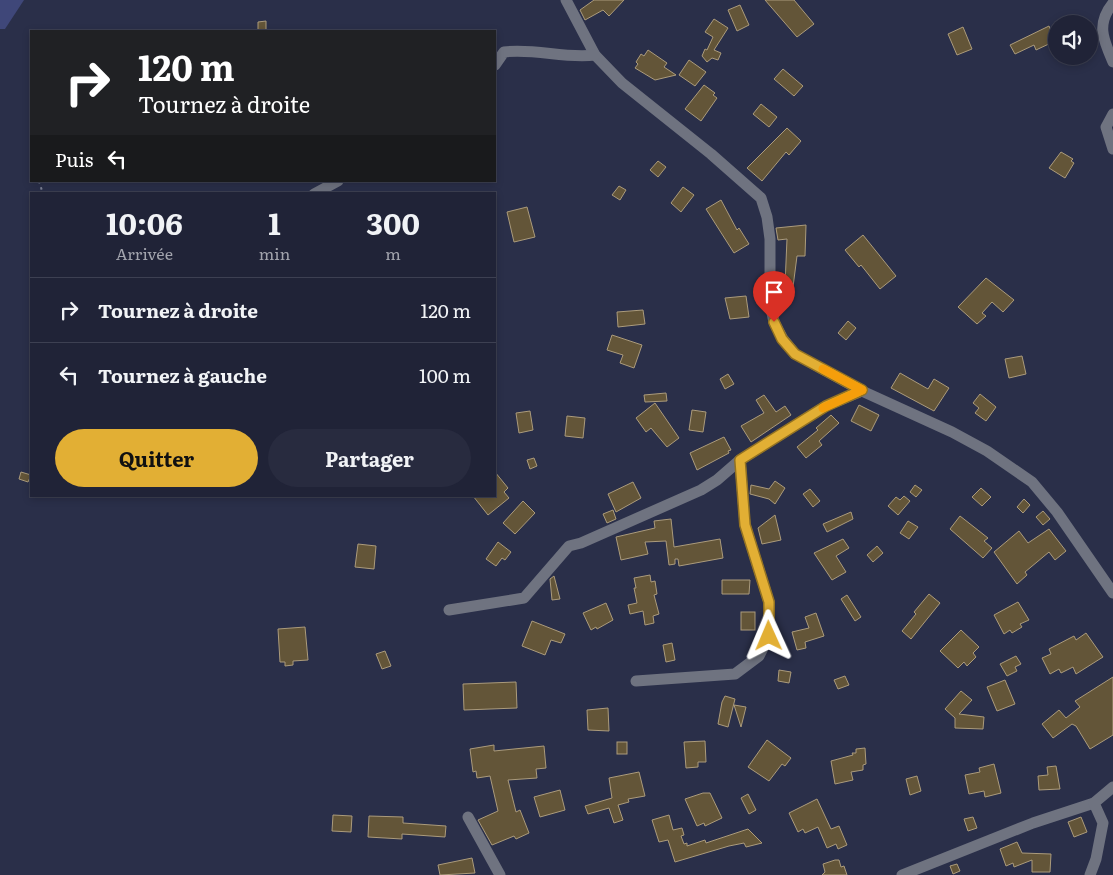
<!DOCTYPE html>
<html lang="fr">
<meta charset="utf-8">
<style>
:root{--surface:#202337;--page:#282b3f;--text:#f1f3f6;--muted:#a2a4ad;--line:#3d4052;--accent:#e2af34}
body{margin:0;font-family:Literata,serif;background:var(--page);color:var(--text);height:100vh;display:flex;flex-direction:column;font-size:19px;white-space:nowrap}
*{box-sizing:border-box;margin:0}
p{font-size:16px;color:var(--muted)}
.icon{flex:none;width:28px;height:28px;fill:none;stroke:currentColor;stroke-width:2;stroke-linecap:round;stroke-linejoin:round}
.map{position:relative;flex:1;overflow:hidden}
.details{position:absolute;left:30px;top:192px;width:466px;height:305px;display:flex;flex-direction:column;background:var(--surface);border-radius:0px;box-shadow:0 2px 8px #0003,0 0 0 1px var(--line)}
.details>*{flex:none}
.hud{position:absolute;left:30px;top:30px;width:466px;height:152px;border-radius:0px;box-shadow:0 2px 8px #0003,0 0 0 1px var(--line);background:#202124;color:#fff;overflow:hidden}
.buttons{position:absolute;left:1048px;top:15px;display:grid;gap:10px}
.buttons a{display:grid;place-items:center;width:50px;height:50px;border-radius:50%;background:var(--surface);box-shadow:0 2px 8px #0003,0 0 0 1px var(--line);font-size:25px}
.pin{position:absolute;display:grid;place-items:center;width:42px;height:42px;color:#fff;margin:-51px -21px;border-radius:50% 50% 50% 0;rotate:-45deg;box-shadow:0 0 5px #0007}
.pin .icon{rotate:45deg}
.me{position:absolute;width:55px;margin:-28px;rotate:359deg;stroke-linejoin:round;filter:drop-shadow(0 0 4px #0008)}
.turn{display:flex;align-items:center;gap:18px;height:105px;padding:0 25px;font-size:22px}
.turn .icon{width:65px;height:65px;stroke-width:2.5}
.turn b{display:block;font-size:35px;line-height:42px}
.then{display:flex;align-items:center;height:48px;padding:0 25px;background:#0003;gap:10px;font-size:19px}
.eta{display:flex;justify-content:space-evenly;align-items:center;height:85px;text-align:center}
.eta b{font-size:30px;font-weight:700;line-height:35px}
.button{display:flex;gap:10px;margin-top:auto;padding:10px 25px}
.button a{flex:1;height:58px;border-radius:30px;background:var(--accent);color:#111;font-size:20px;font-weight:700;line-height:58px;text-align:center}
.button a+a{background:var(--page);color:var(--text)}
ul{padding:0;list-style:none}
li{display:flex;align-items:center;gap:15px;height:65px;padding:0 25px;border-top:1px solid var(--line)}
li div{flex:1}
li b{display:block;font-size:19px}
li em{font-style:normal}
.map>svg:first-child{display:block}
.green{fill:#3f4779}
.building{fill:#635538;stroke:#ab9b7c}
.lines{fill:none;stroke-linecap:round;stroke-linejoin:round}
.path{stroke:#7d8296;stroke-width:2;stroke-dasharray:2.5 4;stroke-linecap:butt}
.minor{stroke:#6f7380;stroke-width:11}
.route-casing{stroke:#937222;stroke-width:12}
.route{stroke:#e2af34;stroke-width:9}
.slow{stroke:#f59e0b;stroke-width:9}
</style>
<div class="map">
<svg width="1113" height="875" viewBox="0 0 1113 875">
<rect width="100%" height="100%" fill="#2a2f49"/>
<path class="green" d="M0,0H24L5,29H0Z"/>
<g class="building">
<path d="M594,0H624L609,16L603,10L585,20L580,10Z"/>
<path d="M765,0H794L814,24L797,37Z"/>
<path d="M740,5L749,25L737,31L728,10Z"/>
<path d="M714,19L728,28L714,50L721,53L718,60L712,58L707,62L702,56L705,49L707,50L713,37L705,32Z"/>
<path d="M266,21V31H258V22Z"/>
<path d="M1049,26L1053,36L1051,37L1053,42L1036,50L1034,45L1015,54L1010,45Z"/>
<path d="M963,27L972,49L957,55L948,34Z"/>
<path d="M648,50L667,63L664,67L676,75L655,80L635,68L638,64L636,62L641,54L644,56Z"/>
<path d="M689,60L706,72L695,86L679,75Z"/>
<path d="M783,69L803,86L794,96L774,79Z"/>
<path d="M704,85L715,93L713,95L717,98L701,121L685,109Z"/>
<path d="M761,104L777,117L769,127L753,114Z"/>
<path d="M787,128L801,141L789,155L786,152L762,181L747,168Z"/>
<path d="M1061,152L1073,159L1071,161L1074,163L1065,178L1049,168Z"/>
<path d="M658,161L666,167L658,177L650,170Z"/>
<path d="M619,186L626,190L620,200L612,195Z"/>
<path d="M683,187L694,195L681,212L671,203Z"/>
<path d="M721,200L737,230L739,228L749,244L734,253L706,209Z"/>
<path d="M527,207L535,237L514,242L507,212Z"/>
<path d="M806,225L805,256H797L793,287L785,285L787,239L778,240L776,228Z"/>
<path d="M863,235L896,276L880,289L861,265L859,267L845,250Z"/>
<path d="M986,278L1014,300L1003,312L992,302L982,313L986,316L977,324L958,307Z"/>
<path d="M746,296L749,317L730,319L725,298Z"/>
<path d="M643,310L645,324L618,327L617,312Z"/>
<path d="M848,321L856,328L846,340L838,333Z"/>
<path d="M612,335L642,345L634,368L620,363L623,355L607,350Z"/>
<path d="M1022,356L1026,374L1009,378L1005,359Z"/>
<path d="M900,373L928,389L934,379L949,388L934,411L891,388Z"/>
<path d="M728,374L734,384L725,389L720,379Z"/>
<path d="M666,393L667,401L645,402L644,395Z"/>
<path d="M980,394L996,407L986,421L975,413L979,408L973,403Z"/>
<path d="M764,395L776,412L785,406L791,415L751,442L741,426L764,413L756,400Z"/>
<path d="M655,403L679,438L667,447L651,428L646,432L636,418Z"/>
<path d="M859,405L879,415L871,431L851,421Z"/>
<path d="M692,410L706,412L703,432L689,430Z"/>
<path d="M530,411L533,430L519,433L516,413Z"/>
<path d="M831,415L839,423L819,441L822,445L806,458L797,447L818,430L816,428Z"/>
<path d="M567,416L585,418L583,438L565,436Z"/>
<path d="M724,437L731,450L728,451L729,453L697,470L690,453Z"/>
<path d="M534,458L537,466L530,469L527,460Z"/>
<path d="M21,472L31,475L28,482L19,479Z"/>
<path d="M495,472L508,488L504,492L509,498L488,515L473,496H495Z"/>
<path d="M775,481L785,488L775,504L769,499L750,494L751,485L769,489Z"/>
<path d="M633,482L641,498L616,512L608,494Z"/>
<path d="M915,485L922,490L916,497L910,492Z"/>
<path d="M981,488L991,497L982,506L972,497Z"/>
<path d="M810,489L820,501L813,507L803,494Z"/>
<path d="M904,496L910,501L898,515L888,506L896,497L900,500Z"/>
<path d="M1024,499L1030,505L1023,513L1017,507Z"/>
<path d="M523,501L535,513L515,534L503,523Z"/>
<path d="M613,510L616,519L607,523L603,514Z"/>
<path d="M1043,511L1050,519L1043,525L1036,517Z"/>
<path d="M851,512L853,519L827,532L823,524Z"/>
<path d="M775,515L781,540L762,544L758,528Z"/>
<path d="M960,516L988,538L984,541L992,548L983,558L950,529Z"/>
<path d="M671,519L674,547L720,539L723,558L679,566L678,559H675V564L669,565L666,541L645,542L648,554L621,560L616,537L655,528L654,521Z"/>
<path d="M908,521L918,527L909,539L900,533Z"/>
<path d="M1049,529L1066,551L1055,560L1049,552L1025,572L1027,575L1017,584L994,552L1019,531L1028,543Z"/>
<path d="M843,539L849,548L836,556L846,572L832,580L814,553Z"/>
<path d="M498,542L511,552L505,560L502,558L496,566L486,559Z"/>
<path d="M358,544L376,546L374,569L355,567Z"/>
<path d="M877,546L883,553L873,562L867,555Z"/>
<path d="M650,575L651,582L655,581L657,594L654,595L659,614L653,616L654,623L645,625L643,611L630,614L628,605L637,603L634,588H636L634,578Z"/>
<path d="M554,576L560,599L552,600L550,579Z"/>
<path d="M722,580H750L749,594H722Z"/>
<path d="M929,594L940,603L911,639L902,631L916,614L914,612Z"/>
<path d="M847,595L861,617L855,621L841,599Z"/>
<path d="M1018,602L1029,620L1020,624L1022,627L1012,633L1010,630L1004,634L994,615Z"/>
<path d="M606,603L613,620L597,629L596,627L591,630L583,613Z"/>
<rect x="741" y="612" width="14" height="18"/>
<path d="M816,613L824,636L805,642L806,648L797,650L792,632L809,628L805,617Z"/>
<path d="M532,621L565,634L561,643L551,640L545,655L522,646Z"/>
<path d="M305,627L308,660L293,661V665L285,666V662H280L278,629Z"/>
<path d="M961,630L979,647L973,653L976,657L967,666L964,662L958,668L940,651Z"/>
<path d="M1086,633L1103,657L1076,674L1073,667L1061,673L1059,669L1050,674L1042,658L1051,654L1049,649L1074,636L1076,640Z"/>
<path d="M672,643L675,660L666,662L663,645Z"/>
<path d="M385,651L391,666L382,669L376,654Z"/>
<path d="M1016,656L1021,664L1015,667L1017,671L1007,676L1000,664Z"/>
<path d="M779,670L791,672L789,683L778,681Z"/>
<path d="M845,676L849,685L838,689L834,680Z"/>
<path d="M1113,677V735L1090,749L1076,726L1072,724L1053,738L1042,724L1059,710L1066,718L1080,707L1075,701Z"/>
<path d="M1005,680L1015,704L997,711L987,687Z"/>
<path d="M516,682L517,708L464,710L463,684Z"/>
<path d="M961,691L972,700L959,714L984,717L983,729L955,728V718L945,709Z"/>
<path d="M725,696L735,699L728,727L718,724L722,702Z"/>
<path d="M734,705L746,707L741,727Z"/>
<path d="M608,708L609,731L588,730L587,710Z"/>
<path d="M767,740L791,758L785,766L782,764L769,781L748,767Z"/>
<path d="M705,741L706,762H698V767L686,768L684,742Z"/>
<rect x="617" y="742" width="10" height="12"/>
<path d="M494,745V751L544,746L546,768L536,769L537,778L508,780L516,812L520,810L529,833L516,839L514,836L492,845L478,820L498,811L490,776L477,778L476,771L473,772L470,749Z"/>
<path d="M865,748L866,764L863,765V770L851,772L853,780L835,784L831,761L853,755L852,753H856V749Z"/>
<path d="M994,764L1001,793L985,797L984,791L969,794L965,775L980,772L979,768Z"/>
<path d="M1056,766L1060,789L1039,790L1038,776L1048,775L1047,767Z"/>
<path d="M639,772L645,796L628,799L629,802L618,805L623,820L614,823L609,808L588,814L585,806L612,798L609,778Z"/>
<path d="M917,776L921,791L910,795L906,779Z"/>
<path d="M560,790L565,810L540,817L534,797Z"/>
<path d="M703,793H710L722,818L705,826L704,823L697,826L685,799Z"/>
<path d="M748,794L756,810L749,814L741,798Z"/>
<path d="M817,799L831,829L839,826L847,845L838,849L836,844L827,848L818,827L805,833L803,829L798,832L789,813Z"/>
<path d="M333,815L352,816L351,832L332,831Z"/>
<path d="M669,815L673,830L682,828L684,835L681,836L684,844L687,843V846L705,840L706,843L748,829L762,843L746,847L744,843L729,846L675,862L668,840L659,842L652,820Z"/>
<path d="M369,816L403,817V823L446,826L445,837L402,834V839L368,837Z"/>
<path d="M973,817L977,828L968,831L964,819Z"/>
<path d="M1081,817L1087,832L1074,837L1068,822Z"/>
<path d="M1017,842L1022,853L1051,854L1050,872H1032V860L1014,867L1013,863L1006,866L1000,849Z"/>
<path d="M472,858L475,873L440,875L438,865Z"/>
<path d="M835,860H839L841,867L844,866L847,875H822L825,872L823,864Z"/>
<path d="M957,864L960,871L953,874L950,866Z"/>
</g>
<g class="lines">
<path class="path" d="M39,181L43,194"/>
<g class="minor">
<path d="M566,0L595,55L622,83L711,154L761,198L767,217L770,239V304L774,322L783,339L795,354L862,391L952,432L987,451L1032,482L1057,512L1113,593"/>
<path d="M1113,3C1096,24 1103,39 1113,62"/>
<path d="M495,65L504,52C535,48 565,59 595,55"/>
<path d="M1113,114L1106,127L1113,149"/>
<path d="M314,194L338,181"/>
<path d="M449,610L524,598L569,546L581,543L701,490L717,480L740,460L826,406L862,391"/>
<path d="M636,681L735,674L759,656L769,636V602L745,525L740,460"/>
<path d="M468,817L500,875"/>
<path d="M902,875L1033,823L1094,803"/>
<path d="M1090,875L1096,859L1103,823L1094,803L1113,787"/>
</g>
</g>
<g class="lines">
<g class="route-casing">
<path id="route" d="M769,636V602L745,525L740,460L826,406L862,390L795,354L782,339L774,322"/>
</g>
<use href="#route" class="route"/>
<path class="slow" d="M823,369L862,390L823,408"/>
</g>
</svg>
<div class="buttons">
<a><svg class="icon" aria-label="sound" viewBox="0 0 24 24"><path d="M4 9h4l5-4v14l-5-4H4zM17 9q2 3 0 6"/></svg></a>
</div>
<div class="pin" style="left:774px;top:322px;background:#d93025"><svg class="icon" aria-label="arrive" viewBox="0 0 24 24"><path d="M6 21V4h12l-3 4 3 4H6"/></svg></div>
<svg class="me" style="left:769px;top:636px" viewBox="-20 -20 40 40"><path d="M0-17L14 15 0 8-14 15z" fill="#e2af34" stroke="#fff" stroke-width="4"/></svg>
<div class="hud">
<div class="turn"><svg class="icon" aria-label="right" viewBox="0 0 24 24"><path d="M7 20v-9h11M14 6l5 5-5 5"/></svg><div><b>120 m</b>Tournez à droite</div></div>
<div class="then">Puis<svg class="icon" aria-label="left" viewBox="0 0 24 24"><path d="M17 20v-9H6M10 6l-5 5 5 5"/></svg></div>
</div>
<section class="details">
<div class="eta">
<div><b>10:06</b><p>Arrivée</p></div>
<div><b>1</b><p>min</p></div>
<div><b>300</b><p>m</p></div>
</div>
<ul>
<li><svg class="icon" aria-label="right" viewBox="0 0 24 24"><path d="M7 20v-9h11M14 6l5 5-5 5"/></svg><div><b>Tournez à droite</b></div><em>120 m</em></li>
<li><svg class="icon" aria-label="left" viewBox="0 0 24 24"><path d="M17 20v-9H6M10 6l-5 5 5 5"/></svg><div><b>Tournez à gauche</b></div><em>100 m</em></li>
</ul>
<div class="button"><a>Quitter</a><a>Partager</a></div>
</section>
</div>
